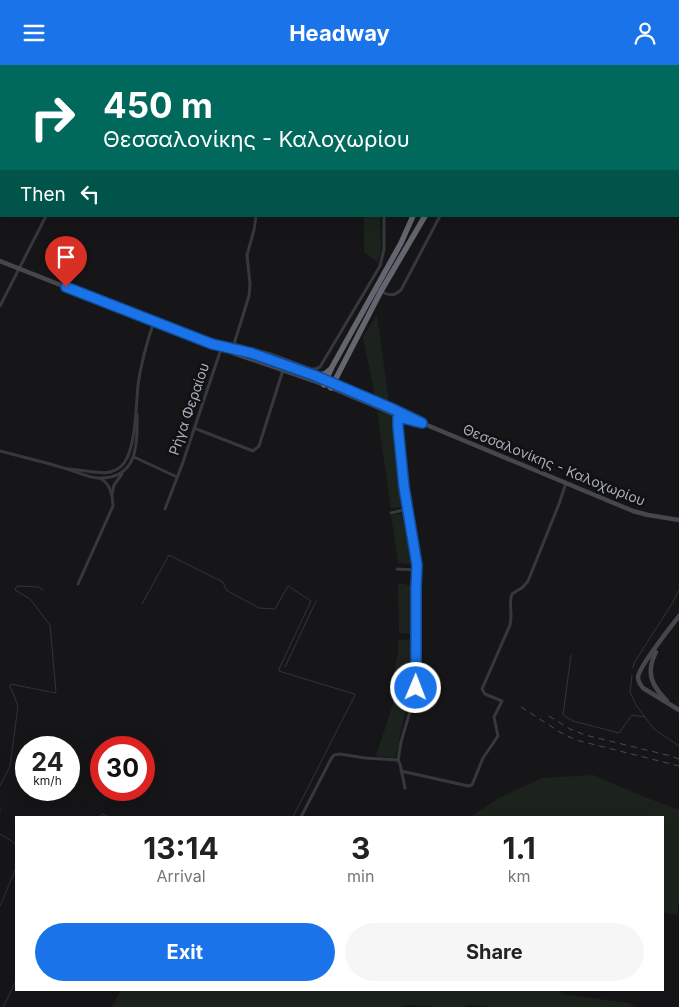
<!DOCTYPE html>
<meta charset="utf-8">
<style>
:root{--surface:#fff;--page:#f6f6f6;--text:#222;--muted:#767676;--accent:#1a73e8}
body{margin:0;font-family:Inter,sans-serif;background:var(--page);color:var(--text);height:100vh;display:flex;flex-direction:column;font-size:19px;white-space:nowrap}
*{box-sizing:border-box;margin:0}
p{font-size:16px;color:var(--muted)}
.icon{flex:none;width:28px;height:28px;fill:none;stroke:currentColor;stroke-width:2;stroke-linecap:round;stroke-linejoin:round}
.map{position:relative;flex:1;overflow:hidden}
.panel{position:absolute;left:15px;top:751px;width:649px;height:175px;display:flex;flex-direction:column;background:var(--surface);border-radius:0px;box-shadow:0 5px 20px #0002}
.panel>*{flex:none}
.banner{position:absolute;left:0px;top:0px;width:680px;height:152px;box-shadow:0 5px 20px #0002;background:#00695c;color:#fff;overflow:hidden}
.speed{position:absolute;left:15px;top:671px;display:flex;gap:10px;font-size:25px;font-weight:700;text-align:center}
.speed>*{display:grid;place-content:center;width:65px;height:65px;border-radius:50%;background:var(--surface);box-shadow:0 5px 20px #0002;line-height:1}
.speed small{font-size:12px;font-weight:400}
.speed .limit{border:8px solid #d22;background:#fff;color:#111}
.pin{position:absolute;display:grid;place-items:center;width:42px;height:42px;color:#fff;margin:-51px -21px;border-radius:50% 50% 50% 0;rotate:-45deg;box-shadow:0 0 5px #0007}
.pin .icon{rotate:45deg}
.me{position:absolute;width:55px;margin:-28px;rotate:1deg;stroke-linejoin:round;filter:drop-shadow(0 0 4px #0008)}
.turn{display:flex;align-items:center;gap:18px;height:105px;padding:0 20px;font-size:22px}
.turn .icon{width:65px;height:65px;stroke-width:2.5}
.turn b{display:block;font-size:35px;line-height:42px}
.then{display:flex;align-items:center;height:48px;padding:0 20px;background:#0003;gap:10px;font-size:19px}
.eta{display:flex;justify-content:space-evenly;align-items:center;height:85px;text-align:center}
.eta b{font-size:30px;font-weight:700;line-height:35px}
.primary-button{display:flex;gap:10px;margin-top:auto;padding:10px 20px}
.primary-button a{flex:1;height:58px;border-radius:30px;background:var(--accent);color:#fff;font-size:20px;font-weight:700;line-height:58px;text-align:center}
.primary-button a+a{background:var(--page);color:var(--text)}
header{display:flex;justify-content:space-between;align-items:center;height:65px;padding:0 20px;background:var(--accent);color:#fff;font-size:22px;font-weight:700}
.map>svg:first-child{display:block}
.green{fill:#1c231d}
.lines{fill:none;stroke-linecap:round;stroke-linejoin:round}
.stream{stroke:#2c353c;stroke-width:1}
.street{stroke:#37383d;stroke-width:3}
.secondary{stroke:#45474d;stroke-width:4.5}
.highway{stroke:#63666e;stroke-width:5.5}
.rail{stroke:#4a4c52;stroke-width:1;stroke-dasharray:6 5;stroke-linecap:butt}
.route-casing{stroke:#114b97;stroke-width:12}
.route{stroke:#1a73e8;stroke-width:9}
.labels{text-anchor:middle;stroke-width:5;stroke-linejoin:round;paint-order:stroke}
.street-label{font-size:14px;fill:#a8adb8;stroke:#111113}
</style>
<header><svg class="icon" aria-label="menu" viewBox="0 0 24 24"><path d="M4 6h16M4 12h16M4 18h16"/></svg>Headway<svg class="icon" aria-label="person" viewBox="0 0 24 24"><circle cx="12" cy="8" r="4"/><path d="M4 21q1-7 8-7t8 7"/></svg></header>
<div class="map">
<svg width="679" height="942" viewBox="0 0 679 942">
<rect width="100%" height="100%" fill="#161618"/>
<g class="green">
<path d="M364,151H380L381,183L378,198L364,187Z"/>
<path d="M377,250L389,337L375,331L363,272Z"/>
<path d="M377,346L392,350L394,356L404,437L400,442L391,444Z"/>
<path d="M406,448L412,499L398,498L391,450Z"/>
<path d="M398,518L413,521V569L399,568Z"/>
<path d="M413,574L412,622L401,666L396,691L393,693L376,691L392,642L398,619L392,617L398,588V575Z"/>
<path d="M593,710L642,731L679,745V835L677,850L663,847L662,752H470L499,733L542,713Z"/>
<path d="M121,925H558L563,929L629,938L636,942H492L469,940L463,942H434L409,940L402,942H112Z"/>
</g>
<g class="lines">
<g class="stream">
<path d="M414,0L417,1"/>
<path d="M483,0L485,1"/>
<path d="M494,1V0"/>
<path d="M142,539L169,490L223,517L226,525L259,543L275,544L288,521L311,536L279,604V606L354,629L355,630L293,752"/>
<path d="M571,590L563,650L573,656L619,668L626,658L632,650L645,652"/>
<path d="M285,602L316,536"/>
<path d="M633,603L634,598L673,537L679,525"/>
<path d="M632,610L630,627L636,640L654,664L679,681"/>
<path d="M0,721L10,701L18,641L10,621L11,619L55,628L56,627L50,560L30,534L15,525L17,521L39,522L43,525"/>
<path d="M0,744V746"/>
<path d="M99,752L101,750L103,749L109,752"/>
<path d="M0,769L16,779"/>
<path d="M0,841L16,803"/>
<path d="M3,942L16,916"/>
</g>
<g class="street">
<path d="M371,0V1"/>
<path d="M108,1L111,0"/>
<path d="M123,1L124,0"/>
<path d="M226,1L227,0"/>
<path d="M0,48H1"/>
<path d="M382,227C389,231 394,231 401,225L440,151"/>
<path d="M0,241L46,151"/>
<path d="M234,279L249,231L250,219L247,190L254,165L256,151"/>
<path d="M233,284L234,279L271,289L311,304H315L320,302L380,201L384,184V151"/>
<path d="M398,351V362L404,422L417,500L416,523L417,616L411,643L401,677L398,695L400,699L405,723"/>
<path d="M194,363L253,386L259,381L283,305"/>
<path d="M0,386C22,392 45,397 67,404C77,407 87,412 97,413C138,415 138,379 137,349"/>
<path d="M134,392L177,412"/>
<path d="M68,404C78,404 103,410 110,407C118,405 124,400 127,393C136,374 136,341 138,320C141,298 147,277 154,256"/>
<path d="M112,430L114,420L122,409"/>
<path d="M165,444L182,400L221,284"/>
<path d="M391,448L407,444"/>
<path d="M397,504L417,505"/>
<path d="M78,519L113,441C113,431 110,418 101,414"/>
<path d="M401,706L468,721L472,720L483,693L498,671L494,652L502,636L485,629L482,624L510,560C513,549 508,539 512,529L523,522L528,516L559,439L566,418"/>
<path d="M301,752L331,694L334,690L340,689L365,693L398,695"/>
</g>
<g class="secondary">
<path d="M0,196L233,288L320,318L398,351L411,355"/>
<path d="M216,280L251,288L285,299L333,318L422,358L633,446L648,450L679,455"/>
<path d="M679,551C671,562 639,601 638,612C638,617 640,619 643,623L679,645"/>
<path d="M656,587C645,608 652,621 667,636"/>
</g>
<g class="highway">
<path d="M397,0L399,1"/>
<path d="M431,0L434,1"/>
<path d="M461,0L463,1"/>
<path d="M550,0V1"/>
<path d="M567,0V1"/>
<path d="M411,1V0"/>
<path d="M523,1V0"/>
<path d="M317,311L326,308L331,304"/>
<path d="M324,320L332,302L401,178L413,151"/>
<path d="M331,323L381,226L425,151"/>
</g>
<g class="rail">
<path d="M521,642L563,669L576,675L679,701"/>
<path d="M549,651L570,664L585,670L671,691L679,694"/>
</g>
</g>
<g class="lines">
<g class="route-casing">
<path id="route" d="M66,222L212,279L251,288L316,311L393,344L422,358L398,352V362L404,422L417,500L416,523V623"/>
</g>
<use href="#route" class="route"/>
</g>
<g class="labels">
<g class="street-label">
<text transform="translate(189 344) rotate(-71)" y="5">Ρήγα Φεραίου</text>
<text transform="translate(554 400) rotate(22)" y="5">Θεσσαλονίκης - Καλοχωρίου</text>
</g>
</g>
</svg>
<div class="speed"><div>24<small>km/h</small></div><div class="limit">30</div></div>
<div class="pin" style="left:66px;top:222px;background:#d93025"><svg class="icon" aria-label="arrive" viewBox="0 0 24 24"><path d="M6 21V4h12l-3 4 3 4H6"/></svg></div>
<svg class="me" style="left:416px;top:623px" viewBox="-20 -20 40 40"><circle r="17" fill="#1a73e8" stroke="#fff" stroke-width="3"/><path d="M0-11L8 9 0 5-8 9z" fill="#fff"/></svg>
<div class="banner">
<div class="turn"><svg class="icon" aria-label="right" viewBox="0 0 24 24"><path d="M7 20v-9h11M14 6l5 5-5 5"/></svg><div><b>450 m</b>Θεσσαλονίκης - Καλοχωρίου</div></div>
<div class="then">Then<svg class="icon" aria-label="left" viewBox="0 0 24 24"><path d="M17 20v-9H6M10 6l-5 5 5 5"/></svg></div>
</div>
<section class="panel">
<div class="eta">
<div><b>13:14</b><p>Arrival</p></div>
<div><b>3</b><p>min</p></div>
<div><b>1.1</b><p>km</p></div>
</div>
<div class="primary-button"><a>Exit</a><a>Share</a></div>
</section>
</div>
